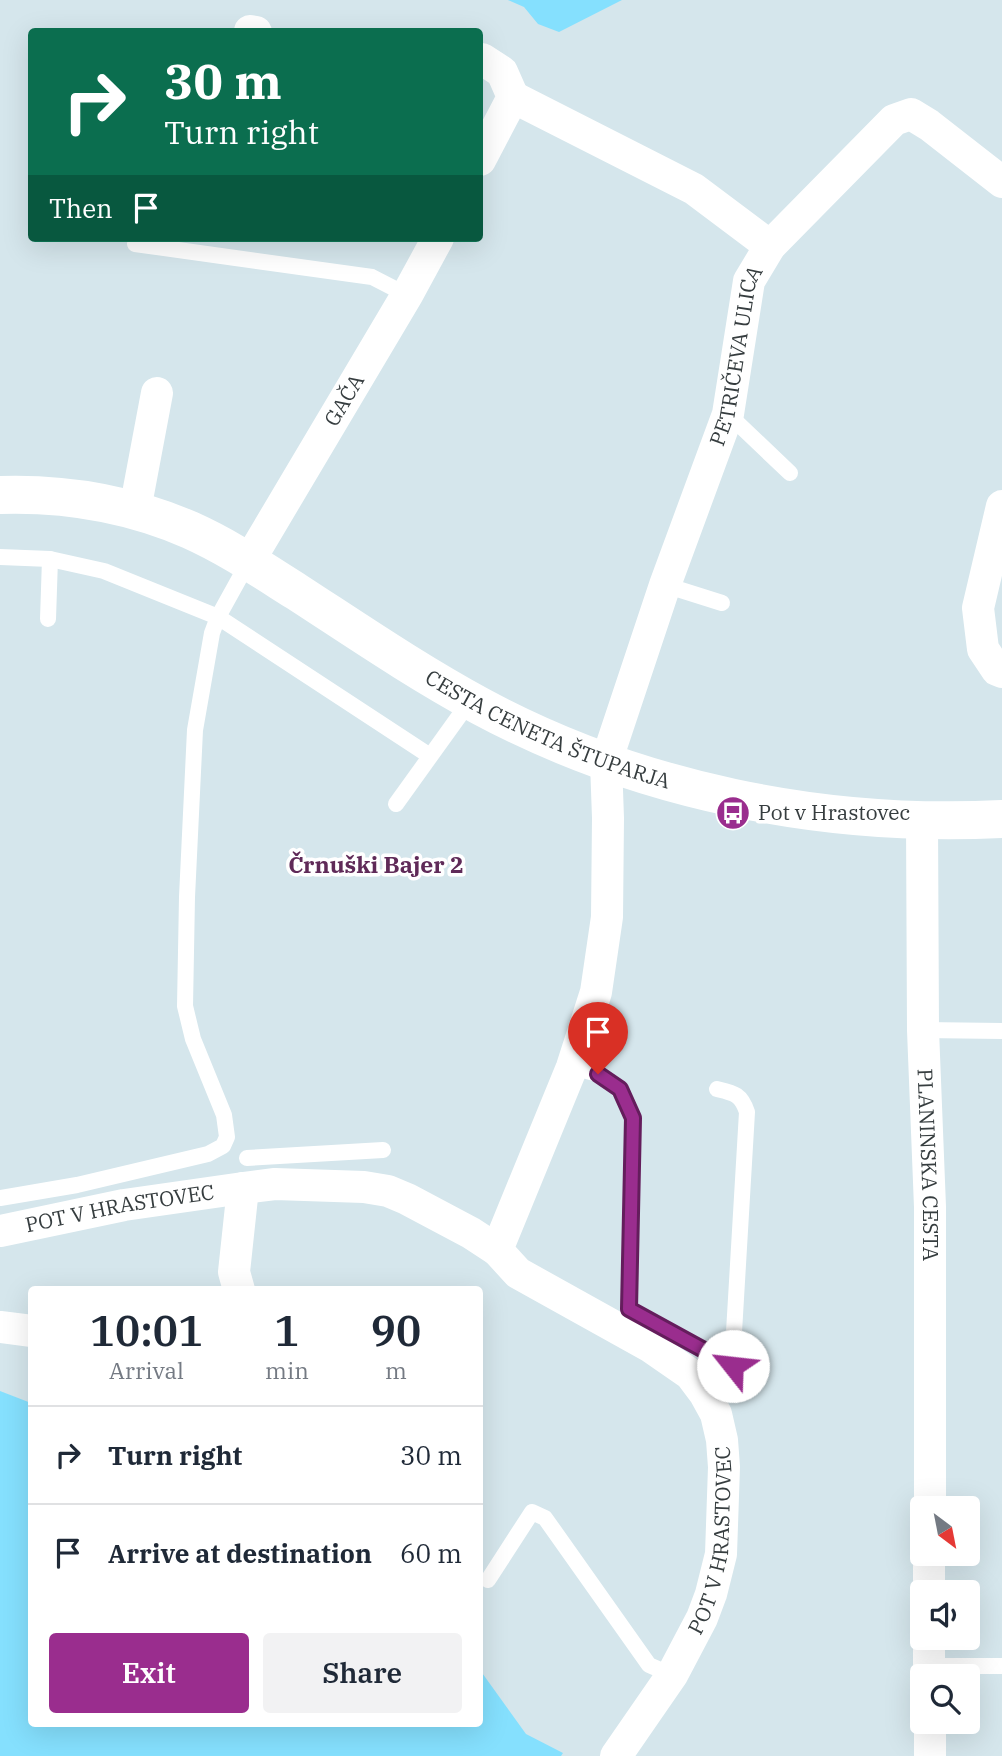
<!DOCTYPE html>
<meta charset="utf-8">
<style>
:root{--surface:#fff;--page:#f2f2f3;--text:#1f2937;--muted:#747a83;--line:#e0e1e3;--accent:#9a2d8e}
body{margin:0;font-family:"IBM Plex Serif",serif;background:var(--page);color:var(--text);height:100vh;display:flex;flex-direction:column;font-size:26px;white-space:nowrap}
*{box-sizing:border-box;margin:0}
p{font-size:23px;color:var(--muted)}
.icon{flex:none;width:38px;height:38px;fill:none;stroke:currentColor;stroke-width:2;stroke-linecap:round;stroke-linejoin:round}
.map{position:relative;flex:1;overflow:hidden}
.details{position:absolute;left:28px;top:1286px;width:455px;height:441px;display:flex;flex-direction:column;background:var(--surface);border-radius:7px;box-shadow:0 7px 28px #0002}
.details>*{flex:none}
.hud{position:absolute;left:28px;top:28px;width:455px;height:214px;border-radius:7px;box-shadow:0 7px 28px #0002;background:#0b6e4f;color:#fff;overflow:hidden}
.needle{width:46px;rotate:148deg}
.controls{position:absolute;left:910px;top:1496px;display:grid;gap:14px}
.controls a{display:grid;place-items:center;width:70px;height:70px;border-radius:7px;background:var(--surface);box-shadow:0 7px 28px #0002;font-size:35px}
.pin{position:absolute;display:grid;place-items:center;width:60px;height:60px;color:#fff;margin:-72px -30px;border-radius:50% 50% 50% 0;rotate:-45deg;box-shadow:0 0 7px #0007}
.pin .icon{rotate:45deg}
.me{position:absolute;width:77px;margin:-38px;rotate:299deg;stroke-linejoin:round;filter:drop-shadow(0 0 5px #0008)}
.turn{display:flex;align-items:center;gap:24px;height:147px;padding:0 21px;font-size:32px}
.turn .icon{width:91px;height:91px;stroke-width:2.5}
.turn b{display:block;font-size:49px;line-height:60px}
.then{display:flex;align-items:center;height:66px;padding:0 21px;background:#0003;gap:14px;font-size:26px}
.eta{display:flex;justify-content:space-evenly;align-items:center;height:119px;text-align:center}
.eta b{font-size:42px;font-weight:600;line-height:49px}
.action{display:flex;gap:14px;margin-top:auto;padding:14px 21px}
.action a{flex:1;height:80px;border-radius:7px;background:var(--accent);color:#fff;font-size:28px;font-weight:600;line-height:80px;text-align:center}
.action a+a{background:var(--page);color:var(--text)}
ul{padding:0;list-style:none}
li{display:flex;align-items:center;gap:21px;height:98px;padding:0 21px;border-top:2px solid var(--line)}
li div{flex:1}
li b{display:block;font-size:26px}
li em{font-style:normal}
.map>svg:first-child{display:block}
.green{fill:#85e0fe}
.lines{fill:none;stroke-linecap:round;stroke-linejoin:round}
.lane{stroke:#fff;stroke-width:16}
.street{stroke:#fff;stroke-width:32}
.secondary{stroke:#fff;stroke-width:38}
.route-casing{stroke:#641d5c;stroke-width:18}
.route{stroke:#9a2d8e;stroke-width:12}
.labels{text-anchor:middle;stroke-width:7;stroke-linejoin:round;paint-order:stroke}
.street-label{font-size:21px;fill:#363d3f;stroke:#fff}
.poi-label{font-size:21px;fill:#363d3f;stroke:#fff;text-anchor:start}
.neighbourhood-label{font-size:23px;font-weight:bold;fill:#5f2a58;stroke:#fff}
</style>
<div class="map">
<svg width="1002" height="1756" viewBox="0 0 1002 1756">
<rect width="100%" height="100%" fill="#d5e6ec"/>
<g class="green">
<path d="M508,0H622L559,32L538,24L524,7Z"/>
<path d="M0,1391L31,1403L32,1724H480V1670L526,1734L563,1753L561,1756H0Z"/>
</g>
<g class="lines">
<g class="lane">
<path d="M135,244L372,277L407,295"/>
<path d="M728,414L790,473"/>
<path d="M0,557L50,559L104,571L218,617L430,756"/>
<path d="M665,585L722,603"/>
<path d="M48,619L50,559"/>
<path d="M396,804L470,701"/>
<path d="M923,1030L1002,1031"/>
<path d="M572,1067L598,1074L620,1089L633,1118L629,1309L732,1366L747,1112C741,1094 734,1093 717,1089"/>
<path d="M247,1158L383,1150"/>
<path d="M0,1198L77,1185L208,1154L223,1146L227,1137L224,1115L193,1039L185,1006L187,897L195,730L212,633L218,617L249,561"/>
<path d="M488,1580L532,1512L545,1518L649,1665L672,1675"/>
<path d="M929,1666H1002"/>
</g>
<g class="street">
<path d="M250,31L256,32"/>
<path d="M480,59H482L502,72L513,97L480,160"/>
<path d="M513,97L694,189L770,246"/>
<path d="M1002,506L978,608L983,649L997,670L1002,672"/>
<path d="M135,510L157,393"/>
<path id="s1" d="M249,561L407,295L438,238"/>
<path id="s2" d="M922,820L923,1030L930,1207V1508"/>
<path id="s3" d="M0,1231L124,1205L243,1188L275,1184L364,1187L388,1191L407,1199L471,1233L497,1250"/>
<path d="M239,1290L234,1272L243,1188"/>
<path d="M0,1327L32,1331"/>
<path d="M929,1592V1554"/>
<path d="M929,1638V1676"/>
<path d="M930,1722V1756"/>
<path id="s4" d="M616,1756L672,1675L702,1618L711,1594L721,1554L724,1467L722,1440L716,1414L705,1394L690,1374L651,1347L518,1273L497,1250L572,1067L596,992L607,917L608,818L606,762L665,585L728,414L749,281L770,246L894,120L911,114L929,125L1002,182"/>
</g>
<path class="secondary" id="s5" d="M0,495C64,493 130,504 190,530C228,547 262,570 297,592C357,631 417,672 480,706C638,791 823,828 1002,819"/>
</g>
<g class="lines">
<g class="route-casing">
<path id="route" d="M598,1074L620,1089L633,1118L629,1309L733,1366"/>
</g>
<use href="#route" class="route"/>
</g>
<defs>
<g id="bus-disc" transform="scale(1.75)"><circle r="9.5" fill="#9a2d8e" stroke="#fff"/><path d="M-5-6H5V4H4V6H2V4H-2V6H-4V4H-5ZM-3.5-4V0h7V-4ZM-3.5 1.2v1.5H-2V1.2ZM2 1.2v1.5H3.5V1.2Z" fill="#fff"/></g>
</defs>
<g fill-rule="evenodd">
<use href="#bus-disc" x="733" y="813"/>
</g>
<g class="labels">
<g class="street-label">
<text dy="7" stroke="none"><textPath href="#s4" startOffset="1584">PETRIČEVA ULICA</textPath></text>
<text dy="7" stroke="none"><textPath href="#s1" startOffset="187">GAČA</textPath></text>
<text dy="7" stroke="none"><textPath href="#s5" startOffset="606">CESTA CENETA ŠTUPARJA</textPath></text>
<text dy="7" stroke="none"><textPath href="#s2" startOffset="345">PLANINSKA CESTA</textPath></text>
<text dy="7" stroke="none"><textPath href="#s3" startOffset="122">POT V HRASTOVEC</textPath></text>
<text dy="7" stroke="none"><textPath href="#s4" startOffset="242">POT V HRASTOVEC</textPath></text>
</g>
<g class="poi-label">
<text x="758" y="820">Pot v Hrastovec</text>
</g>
<g class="neighbourhood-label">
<text x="376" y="873">Črnuški Bajer 2</text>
</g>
</g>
</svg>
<div class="controls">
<a><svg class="needle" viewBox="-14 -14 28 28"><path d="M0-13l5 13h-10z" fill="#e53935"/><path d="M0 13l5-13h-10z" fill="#747a83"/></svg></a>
<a><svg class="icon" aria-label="sound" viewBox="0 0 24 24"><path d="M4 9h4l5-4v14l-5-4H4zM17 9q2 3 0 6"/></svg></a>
<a><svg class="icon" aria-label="search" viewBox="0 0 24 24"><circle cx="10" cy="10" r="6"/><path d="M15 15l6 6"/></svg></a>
</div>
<div class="pin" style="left:598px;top:1074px;background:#d93025"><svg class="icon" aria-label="arrive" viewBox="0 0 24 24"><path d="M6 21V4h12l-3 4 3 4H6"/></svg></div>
<svg class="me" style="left:733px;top:1366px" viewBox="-20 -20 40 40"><circle r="19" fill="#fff"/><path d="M0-13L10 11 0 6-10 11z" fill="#9a2d8e"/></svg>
<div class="hud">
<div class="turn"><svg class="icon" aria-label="right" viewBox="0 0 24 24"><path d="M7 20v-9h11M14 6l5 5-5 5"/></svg><div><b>30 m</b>Turn right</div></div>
<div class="then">Then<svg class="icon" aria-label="arrive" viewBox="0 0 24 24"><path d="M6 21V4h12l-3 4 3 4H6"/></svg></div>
</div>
<section class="details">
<div class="eta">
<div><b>10:01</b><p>Arrival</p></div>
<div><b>1</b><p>min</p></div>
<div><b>90</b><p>m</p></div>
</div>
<ul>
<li><svg class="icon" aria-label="right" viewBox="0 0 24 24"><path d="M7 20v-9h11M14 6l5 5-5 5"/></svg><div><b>Turn right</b></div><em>30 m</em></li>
<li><svg class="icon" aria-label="arrive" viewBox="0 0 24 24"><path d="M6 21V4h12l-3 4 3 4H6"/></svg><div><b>Arrive at destination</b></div><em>60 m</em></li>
</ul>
<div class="action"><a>Exit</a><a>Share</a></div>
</section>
</div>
